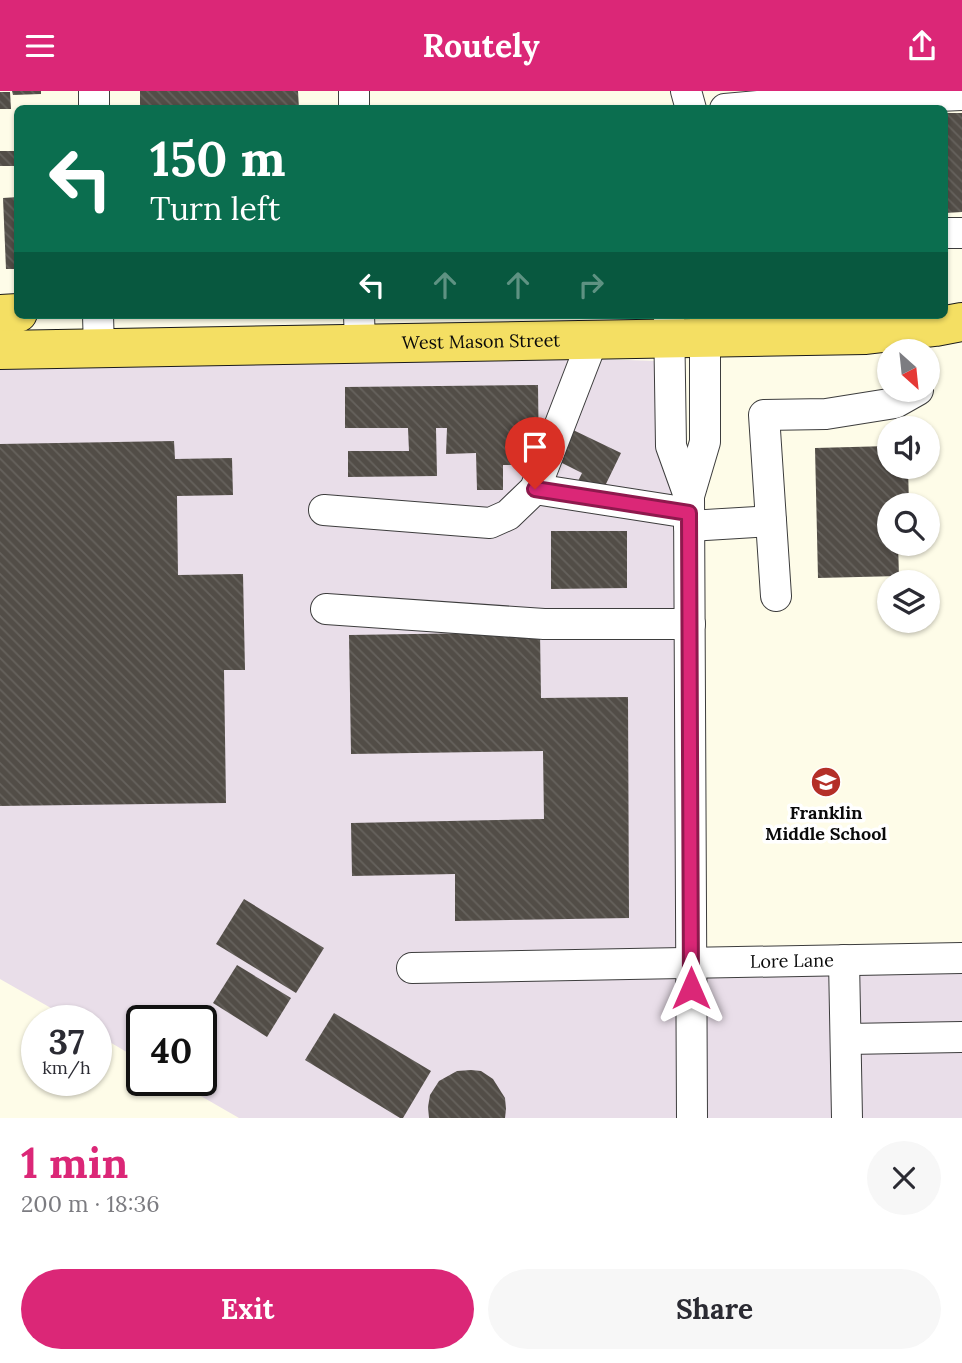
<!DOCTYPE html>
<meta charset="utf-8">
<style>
:root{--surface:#fff;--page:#f7f7f7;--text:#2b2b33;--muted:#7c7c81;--accent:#db2777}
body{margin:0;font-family:Lora,serif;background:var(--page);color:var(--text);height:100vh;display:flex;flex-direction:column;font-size:26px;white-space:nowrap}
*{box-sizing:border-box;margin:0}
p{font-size:23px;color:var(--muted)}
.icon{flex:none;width:38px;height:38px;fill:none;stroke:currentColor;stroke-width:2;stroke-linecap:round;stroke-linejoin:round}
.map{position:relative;height:1027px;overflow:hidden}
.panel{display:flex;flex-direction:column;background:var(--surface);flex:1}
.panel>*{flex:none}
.top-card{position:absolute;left:14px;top:14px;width:934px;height:214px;border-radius:10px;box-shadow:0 2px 5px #0004;background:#0b6e4f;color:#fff;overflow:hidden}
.needle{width:46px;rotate:153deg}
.fabs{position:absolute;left:877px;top:248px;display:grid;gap:14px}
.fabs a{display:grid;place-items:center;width:63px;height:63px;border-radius:50%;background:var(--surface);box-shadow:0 2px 5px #0004;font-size:35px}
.speed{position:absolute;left:21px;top:914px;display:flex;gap:14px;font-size:35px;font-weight:700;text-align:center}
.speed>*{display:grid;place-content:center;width:91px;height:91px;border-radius:50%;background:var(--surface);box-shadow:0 2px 5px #0004;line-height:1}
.speed small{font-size:18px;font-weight:400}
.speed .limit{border:4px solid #111;border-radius:10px;background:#fff;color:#111}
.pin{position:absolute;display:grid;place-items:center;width:60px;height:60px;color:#fff;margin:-72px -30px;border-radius:50% 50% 50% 0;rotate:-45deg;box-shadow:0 0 7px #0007}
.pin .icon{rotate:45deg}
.me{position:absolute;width:77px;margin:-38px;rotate:0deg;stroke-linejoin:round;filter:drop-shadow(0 0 5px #0008)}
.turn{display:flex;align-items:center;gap:24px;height:147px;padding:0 21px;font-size:32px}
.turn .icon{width:91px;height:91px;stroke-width:2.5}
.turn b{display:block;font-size:49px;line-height:60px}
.lanes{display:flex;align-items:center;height:66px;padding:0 21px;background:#0003;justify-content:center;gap:35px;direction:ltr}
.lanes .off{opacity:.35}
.round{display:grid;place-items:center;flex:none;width:74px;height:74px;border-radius:37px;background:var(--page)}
.head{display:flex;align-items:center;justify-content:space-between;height:119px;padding:0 21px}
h1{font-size:42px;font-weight:800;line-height:52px;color:var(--accent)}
.action{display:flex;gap:14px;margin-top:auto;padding:14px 21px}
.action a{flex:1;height:80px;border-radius:42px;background:var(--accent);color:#fff;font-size:28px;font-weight:800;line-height:80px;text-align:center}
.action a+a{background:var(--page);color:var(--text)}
header{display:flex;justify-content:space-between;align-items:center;height:91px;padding:0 21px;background:var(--accent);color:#fff;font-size:32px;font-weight:800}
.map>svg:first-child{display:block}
.industrial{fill:#e9dee9}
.building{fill:url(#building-back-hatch)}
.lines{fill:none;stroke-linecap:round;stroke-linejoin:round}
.minor-casing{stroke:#3d3d3d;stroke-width:32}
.major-casing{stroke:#1b1b1b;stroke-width:40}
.minor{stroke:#fff;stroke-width:30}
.major{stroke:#f4df63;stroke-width:38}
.route-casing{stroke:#8e194d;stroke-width:18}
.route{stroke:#db2777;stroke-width:12}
.labels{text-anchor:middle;stroke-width:7;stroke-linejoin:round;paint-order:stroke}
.street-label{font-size:18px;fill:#0a0a0a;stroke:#fff}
.poi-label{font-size:18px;font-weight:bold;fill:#0a0a0a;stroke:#fff}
</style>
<header><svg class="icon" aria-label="menu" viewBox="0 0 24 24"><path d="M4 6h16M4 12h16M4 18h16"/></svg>Routely<svg class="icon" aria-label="share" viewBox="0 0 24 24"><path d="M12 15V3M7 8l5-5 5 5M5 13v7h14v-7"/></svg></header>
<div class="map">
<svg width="962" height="1027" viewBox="0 0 962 1027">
<defs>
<pattern id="building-back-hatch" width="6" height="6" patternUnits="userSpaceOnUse" patternTransform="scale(1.75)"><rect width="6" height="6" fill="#524d47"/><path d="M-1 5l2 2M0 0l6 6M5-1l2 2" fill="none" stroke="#66625d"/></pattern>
</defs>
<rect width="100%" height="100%" fill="#fefce8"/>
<path class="industrial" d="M0,248L657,270L689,405L691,871L962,867V1027H239L173,989H201V929H142V970L96,943V929H72L0,888Z"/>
<g class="building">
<path d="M12,0H41V3L13,4Z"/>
<path d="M140,0H298L299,18H140Z"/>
<path d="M0,1H10L11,18H0Z"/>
<path d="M945,22H962V121L945,122Z"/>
<path d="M14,31H18V62H15Z"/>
<rect x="0" y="60" width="14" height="15"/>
<path d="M18,106V178H6L3,107Z"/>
<path d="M538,294L539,374H503V399H477L476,362L446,363L447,337H436L437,385L348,386V360H409L408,337H345V296Z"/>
<path d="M569,337L621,362L605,395L576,394L582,382L554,368Z"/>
<path d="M174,350L175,368L232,367L233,404L177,405L178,484L243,483L245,579H224L226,712L0,715V353Z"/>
<path d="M889,355V376H908L909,415H889V453H898L899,485L818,487L815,357Z"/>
<path d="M551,440H627V497L551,498Z"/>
<path d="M540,541L541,607L628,606L629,827L455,830V783L352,785L351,732L544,728L543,660L351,663L349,544Z"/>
<path d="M244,808L324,857L296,902L216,853Z"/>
<path d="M237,874L291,907L267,946L213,912Z"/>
<path d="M334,922L431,980L403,1027H400L305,969Z"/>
<path d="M471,979L481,980L493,988L505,1007L506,1018L505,1027H429L428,1016L430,1004L439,990L457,980Z"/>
</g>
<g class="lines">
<g class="minor-casing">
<g id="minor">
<path d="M94,0V18"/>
<path d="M354,0V18"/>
<path d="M686,0L691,18"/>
<path d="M725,18L801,11L962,4"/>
<path d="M945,142H962"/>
<path d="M98,224L99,258"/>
<path d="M359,224L360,252"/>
<path d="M669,224L671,355L689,405"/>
<path d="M535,398L689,422"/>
<path d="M324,419L490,432L508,424L535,398L593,248"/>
<path d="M689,435L771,430"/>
<path d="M776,505L764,324L826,323L895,312L918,299"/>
<path d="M326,518L544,533H690"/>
<path d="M844,869L847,1027"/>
<path id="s1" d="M412,877L962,867"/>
<path d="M846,948L962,946"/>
<path d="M692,1027L689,405L705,351V224"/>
</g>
</g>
<g class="major-casing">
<g id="major">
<path d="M0,223L18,222"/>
<path id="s2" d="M0,259L866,244L935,236L962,231"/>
</g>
</g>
<use href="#minor" class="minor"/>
<use href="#major" class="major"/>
</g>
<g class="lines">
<g class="route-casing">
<path id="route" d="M535,398L689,422L691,897"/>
</g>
<use href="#route" class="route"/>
</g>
<defs>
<g id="school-disc" transform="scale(1.575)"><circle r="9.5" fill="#b42f28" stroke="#fff"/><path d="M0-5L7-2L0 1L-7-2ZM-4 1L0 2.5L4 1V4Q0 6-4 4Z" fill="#fff"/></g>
</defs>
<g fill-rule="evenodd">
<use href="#school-disc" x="826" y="691"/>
</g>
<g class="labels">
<g class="street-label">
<text dy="6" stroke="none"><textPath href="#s2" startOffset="481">West Mason Street</textPath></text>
<text dy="6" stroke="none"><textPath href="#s1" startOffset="380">Lore Lane</textPath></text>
</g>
<g class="poi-label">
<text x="826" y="728">Franklin<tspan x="826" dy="21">Middle School</tspan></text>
</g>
</g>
</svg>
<div class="fabs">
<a><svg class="needle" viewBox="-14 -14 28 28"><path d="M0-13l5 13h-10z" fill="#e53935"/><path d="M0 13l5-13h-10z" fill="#7c7c81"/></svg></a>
<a><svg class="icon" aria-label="sound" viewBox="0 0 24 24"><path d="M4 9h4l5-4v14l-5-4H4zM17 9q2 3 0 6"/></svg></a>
<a><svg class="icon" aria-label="search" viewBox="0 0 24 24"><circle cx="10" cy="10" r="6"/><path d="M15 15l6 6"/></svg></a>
<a><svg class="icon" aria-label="layers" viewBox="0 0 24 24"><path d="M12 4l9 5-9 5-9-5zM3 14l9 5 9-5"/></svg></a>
</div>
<div class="speed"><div>37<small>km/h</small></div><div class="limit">40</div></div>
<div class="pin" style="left:535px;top:398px;background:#d93025"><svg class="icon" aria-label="arrive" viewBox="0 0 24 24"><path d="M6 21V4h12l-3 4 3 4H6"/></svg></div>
<svg class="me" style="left:691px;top:897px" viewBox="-20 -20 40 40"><path d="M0-17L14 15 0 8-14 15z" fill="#db2777" stroke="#fff" stroke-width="4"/></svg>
<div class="top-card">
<div class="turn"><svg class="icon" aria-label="left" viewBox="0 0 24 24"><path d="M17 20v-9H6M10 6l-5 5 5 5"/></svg><div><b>150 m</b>Turn left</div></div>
<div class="lanes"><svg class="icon" aria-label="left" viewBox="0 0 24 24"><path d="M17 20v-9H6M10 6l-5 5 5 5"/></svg><svg class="icon off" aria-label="ahead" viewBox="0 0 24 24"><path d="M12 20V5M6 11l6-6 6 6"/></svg><svg class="icon off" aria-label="ahead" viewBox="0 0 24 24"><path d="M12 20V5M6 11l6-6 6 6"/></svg><svg class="icon off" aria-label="right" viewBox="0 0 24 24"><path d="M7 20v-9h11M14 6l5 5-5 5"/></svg></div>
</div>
</div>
<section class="panel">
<div class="head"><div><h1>1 min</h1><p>200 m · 18:36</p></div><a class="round"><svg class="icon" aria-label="close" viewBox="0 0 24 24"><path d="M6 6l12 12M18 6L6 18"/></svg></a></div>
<div class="action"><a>Exit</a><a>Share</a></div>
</section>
